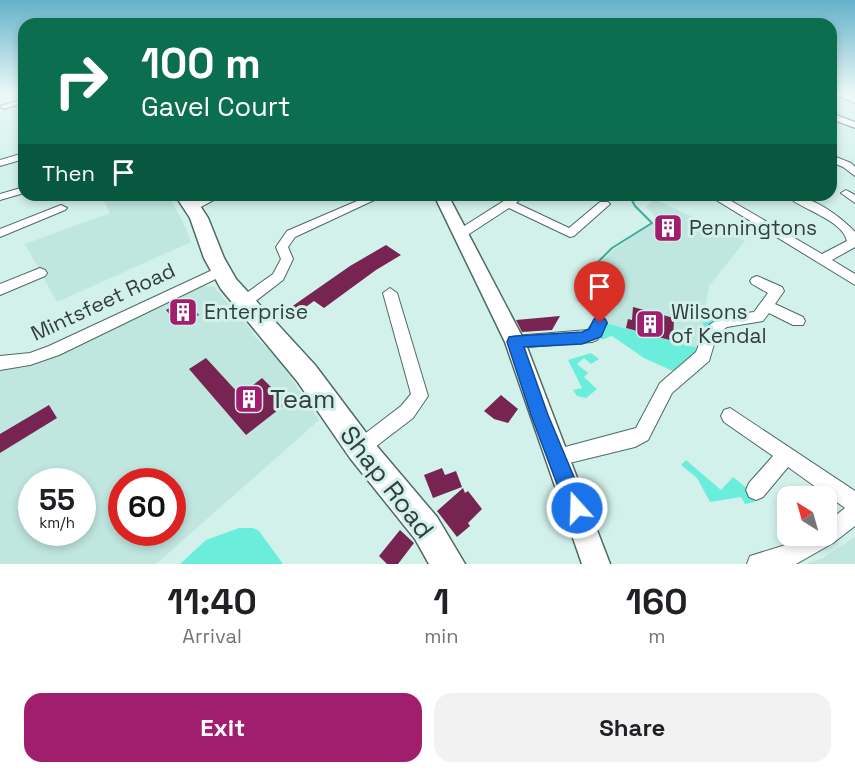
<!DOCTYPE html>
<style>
:root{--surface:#fff;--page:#f2f2f2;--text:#202124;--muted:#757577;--accent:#a11d6d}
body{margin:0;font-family:"Space Grotesk",sans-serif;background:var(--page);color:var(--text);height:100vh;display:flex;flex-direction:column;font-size:22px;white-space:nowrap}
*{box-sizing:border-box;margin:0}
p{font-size:20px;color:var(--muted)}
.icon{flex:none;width:33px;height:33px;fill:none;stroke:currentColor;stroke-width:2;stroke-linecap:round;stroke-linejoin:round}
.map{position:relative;height:564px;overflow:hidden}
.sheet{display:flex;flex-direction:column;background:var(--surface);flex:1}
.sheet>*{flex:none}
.guide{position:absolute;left:18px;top:18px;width:819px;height:183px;border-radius:18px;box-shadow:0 3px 9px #0003;background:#0b6e4f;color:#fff;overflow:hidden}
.needle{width:39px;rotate:323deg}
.controls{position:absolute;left:777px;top:486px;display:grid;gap:12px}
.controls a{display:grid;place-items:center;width:60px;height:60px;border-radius:12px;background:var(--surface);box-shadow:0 3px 9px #0003;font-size:30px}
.speed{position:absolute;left:18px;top:468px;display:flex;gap:12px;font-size:30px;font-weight:700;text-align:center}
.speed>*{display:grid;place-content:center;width:78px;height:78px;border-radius:50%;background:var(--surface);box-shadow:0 3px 9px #0003;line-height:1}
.speed small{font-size:15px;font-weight:400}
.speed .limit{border:9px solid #d22;background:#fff;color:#111}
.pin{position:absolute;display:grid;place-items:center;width:51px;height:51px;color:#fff;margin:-62px -26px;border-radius:50% 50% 50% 0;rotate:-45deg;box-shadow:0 0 6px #0007}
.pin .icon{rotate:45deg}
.me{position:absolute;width:66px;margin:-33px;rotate:340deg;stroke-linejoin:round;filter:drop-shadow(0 0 4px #0008)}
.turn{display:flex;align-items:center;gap:21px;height:126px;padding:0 24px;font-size:27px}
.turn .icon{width:78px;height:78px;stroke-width:2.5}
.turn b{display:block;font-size:42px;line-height:51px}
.then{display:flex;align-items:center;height:57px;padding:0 24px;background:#0003;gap:12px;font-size:22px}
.eta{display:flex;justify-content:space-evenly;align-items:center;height:102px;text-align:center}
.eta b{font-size:36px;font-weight:700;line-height:42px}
.cta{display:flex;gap:12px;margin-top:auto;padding:12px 24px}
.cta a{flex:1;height:69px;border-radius:18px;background:var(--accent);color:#fff;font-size:24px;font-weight:700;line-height:69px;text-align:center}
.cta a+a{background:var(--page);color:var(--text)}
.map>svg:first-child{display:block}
.built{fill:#bfe6df;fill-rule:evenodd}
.green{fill:#6beddb}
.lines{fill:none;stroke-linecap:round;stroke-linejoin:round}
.stream-far1{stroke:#3dac9d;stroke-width:2}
.stream{stroke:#3dac9d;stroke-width:3}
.building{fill:#782453}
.minor-casing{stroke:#4f6965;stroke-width:2}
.major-casing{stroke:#4f6965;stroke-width:3}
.highway-casing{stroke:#4f6965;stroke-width:3}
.minor{fill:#fff;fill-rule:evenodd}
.major{fill:#fff;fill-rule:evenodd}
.highway{fill:#fff;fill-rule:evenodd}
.route{fill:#1a73e8;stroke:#114b97;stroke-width:1.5}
.labels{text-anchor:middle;stroke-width:6;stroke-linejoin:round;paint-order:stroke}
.poi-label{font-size:21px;fill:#333e3c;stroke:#d3f1eb;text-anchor:start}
.street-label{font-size:21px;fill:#333e3c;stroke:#d3f1eb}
.near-poi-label{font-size:26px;fill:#333e3c;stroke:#d3f1eb;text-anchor:start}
.near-street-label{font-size:26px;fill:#333e3c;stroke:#d3f1eb}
</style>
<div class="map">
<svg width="855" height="564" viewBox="0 0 855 564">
<rect width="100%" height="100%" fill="#d3f1eb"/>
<g class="built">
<path d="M101,195H168L182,220L191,242L57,302L25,244L110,213Z"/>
<path d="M654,199L745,241L709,286L699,348L605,323L607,317L574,300L577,288L613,250L658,219L646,207Z"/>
<path d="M202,286L214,287L253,332V335L276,356L319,420L156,564H0V368H24L111,330L187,291ZM32,482H82V532H32ZM122,482H172V532H122Z"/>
<path d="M855,537V564H806L823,558Z"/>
</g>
<g class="green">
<path d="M721,318L705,329L701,349L675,372L644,358L612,336L601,340L605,323L698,348L704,319Z"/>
<path d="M591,353L599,359L591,364L584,358L577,364L588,373L584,377L597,389L586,398L577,396L573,390L582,388L568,360Z"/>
<path d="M686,460L721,490L733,477L747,488L755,502L745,504L741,497L710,502L697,478L681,465Z"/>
<path d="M239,528H253L259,531L283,564H180L206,540Z"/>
</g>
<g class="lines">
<path class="stream-far1" d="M588,272L612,248L652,223L635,206L629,195"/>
<path class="stream" d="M580,283L590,271"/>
</g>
<g class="building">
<path d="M662,220L681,229L674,235L655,226Z"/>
<path d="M386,245L401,255L376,270L324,308L314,301L292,317L284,312L350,266Z"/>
<path d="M186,299L199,315L179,326L166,310Z"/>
<path d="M633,307L674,318L673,341L626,328L628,319L632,320Z"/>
<path d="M560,316L552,330L522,332L516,320Z"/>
<path d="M206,358L240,395L262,378L287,403L246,435L189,369Z"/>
<path d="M501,395L518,409L508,423L494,419L484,411Z"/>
<path d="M49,405L57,418L0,453V434Z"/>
<path d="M442,468L445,475L456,471L462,487L433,498L424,475Z"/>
<path d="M463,488L465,493L468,491L482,509L468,523L470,526L457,537L437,511Z"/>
<path d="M400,530L414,543L398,564H387L379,556Z"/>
</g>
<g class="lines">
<g class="minor-casing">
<g id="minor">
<path d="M834,94H844L855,98V103Z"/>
<path d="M24,99V103L4,109L0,106Z"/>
<path d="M831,113L855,122V128L831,119Z"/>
<path d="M24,153V159L0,166V160Z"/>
<path d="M831,155L851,163L855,167V176L843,167L831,162Z"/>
<path d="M24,187V193L0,200V194Z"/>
<path d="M846,190L855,195V203L841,193Z"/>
<path d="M209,195H223L197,209H189L187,207Z"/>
<path d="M371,195H385L295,237L288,247L293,259L283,280L248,307H238L236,303L238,299L273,274L281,259L276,247L287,231Z"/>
<path d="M513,195H525L516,203L569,228L600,202H608L610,204L574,236L570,237L509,208L466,236H458L456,233L458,230Z"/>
<path d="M708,195H721L822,254L847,241C842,219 801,210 786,195C811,195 838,214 855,232V247L832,260L855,274V285Z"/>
<path d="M61,205L67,208L65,210L0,237V229Z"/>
<path d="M221,266L228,271L226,274L59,355L30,365L0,370V356L30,353L49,346Z"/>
<path d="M40,268L45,270L47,273L45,276L0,295V284Z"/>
<path d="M757,276L782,287L784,291L775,304L803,317L805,321L803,325H793L769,313L763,321L727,327L717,334L709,361L672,393L648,440L635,447L557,466L550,463L548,457L550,451L636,428L660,383L696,352L706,327L723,316L754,312L768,293L752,284L750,281L752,278Z"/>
<path d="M390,288L397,293L428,396L413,418L366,454L360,457L354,454L351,448L354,442L401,406L411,394L383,293Z"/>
<path d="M600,317L605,319L607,323L597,340L592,342L515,348L510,346L507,342L510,338L515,336L588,330L595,319Z"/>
<path d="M730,408L855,491V526L833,543L796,564H747L750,556L792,543L806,536H826V523L845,508L788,467L763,497L756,500L749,497L746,490L749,483L773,456L724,422L721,416L724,410Z"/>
</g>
</g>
<g class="major-casing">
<path id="major" d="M434,195H448L525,342L610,564H582L505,342Z"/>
</g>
<g class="highway-casing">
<path id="highway" d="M175,195H193L208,218L224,258L236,279L315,365L370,438L437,517L465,564H429L415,539L350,458L297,381L221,289L204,258L190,218Z"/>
</g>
<use href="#minor" class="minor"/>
<use href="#major" class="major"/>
<use href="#highway" class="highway"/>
</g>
<linearGradient id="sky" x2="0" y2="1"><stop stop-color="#63b1ca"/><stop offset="0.54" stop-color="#ebf9f6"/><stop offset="1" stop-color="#ebf9f6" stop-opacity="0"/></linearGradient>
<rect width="855" height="173" fill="url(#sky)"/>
<path class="route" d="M600,317L605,319L607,323L601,337L582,344L524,347L548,415L587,508L584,515L577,518L569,515L566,508L531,415L507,342L509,337L515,336L582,332L589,329L594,319Z"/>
<defs>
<g id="building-square" transform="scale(1.5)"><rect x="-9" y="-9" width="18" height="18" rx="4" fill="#a11d6d" stroke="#d3f1eb"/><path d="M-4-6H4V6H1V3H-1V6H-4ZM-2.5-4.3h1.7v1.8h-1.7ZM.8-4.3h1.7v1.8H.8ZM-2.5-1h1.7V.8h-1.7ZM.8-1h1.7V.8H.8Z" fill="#fff"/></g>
</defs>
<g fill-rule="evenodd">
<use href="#building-square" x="668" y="228"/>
<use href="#building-square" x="183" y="312"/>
<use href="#building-square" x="650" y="324"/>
<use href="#building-square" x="249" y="399"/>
</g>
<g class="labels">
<g class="poi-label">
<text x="689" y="235">Penningtons</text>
<text x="204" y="319">Enterprise</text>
<text x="671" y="319">Wilsons<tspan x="671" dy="24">of Kendal</tspan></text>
</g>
<g class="street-label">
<text transform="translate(103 302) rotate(-25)" y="7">Mintsfeet Road</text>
</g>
<g class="near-poi-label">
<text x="270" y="408">Team</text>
</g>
<g class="near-street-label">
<text transform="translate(387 482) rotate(52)" y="9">Shap Road</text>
</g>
</g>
</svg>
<div class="controls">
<a><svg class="needle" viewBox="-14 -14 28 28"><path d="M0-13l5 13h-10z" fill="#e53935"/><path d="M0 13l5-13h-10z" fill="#757577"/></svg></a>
</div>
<div class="speed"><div>55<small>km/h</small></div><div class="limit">60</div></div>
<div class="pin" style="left:600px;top:323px;background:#d93025"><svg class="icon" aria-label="arrive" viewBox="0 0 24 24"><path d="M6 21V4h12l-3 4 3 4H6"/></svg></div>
<svg class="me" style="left:577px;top:508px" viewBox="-20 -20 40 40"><circle r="17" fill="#1a73e8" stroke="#fff" stroke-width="3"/><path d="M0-11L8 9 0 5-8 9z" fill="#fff"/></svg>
<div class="guide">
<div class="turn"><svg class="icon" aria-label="right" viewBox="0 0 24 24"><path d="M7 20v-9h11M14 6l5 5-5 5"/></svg><div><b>100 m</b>Gavel Court</div></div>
<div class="then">Then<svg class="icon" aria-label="arrive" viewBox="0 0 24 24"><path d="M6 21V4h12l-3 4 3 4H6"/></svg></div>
</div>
</div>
<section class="sheet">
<div class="eta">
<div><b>11:40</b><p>Arrival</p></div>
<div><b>1</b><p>min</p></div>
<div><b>160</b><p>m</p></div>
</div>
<div class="cta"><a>Exit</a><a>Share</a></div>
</section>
